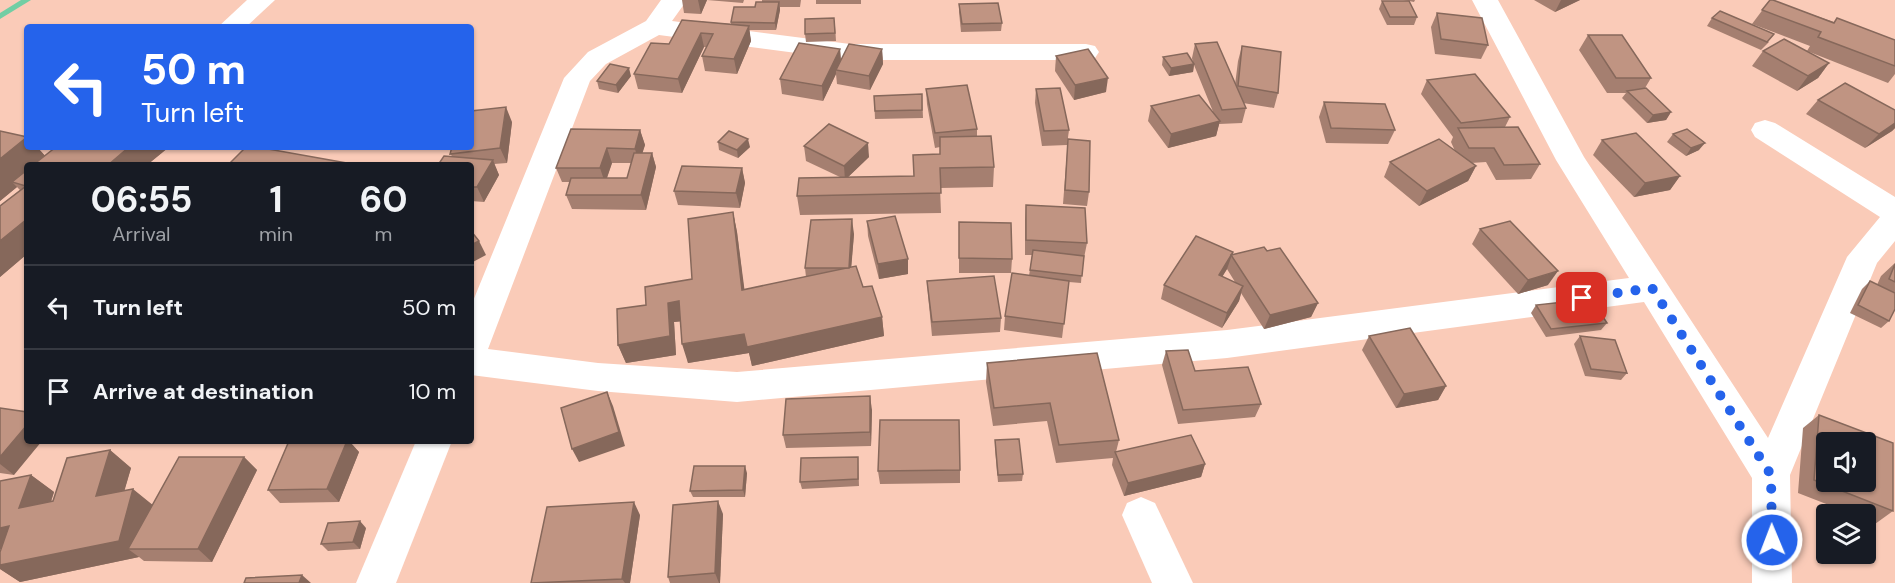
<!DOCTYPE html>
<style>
:root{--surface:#171b24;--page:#242831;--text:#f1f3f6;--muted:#9ea1a6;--line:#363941}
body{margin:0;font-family:"DM Sans",sans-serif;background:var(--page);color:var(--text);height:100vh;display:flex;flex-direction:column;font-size:22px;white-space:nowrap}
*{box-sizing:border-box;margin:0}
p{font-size:20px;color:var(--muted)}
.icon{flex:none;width:33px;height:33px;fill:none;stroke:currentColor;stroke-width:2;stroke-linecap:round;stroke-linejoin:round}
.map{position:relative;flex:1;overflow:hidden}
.panel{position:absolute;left:24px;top:162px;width:450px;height:282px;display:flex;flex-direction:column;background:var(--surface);border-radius:6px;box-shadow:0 2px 4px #0004}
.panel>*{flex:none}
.hud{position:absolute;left:24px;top:24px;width:450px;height:126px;border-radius:6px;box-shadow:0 2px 4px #0004;background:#2563eb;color:#fff;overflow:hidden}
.fabs{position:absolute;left:1816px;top:432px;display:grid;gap:12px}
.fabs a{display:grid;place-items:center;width:60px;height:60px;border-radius:6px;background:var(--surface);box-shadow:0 2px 4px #0004;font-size:30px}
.pin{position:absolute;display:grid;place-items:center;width:51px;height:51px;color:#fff;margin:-26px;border-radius:12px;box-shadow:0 3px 9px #0006}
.me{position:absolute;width:66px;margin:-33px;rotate:359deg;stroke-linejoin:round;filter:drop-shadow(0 0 4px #0008)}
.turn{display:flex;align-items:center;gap:21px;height:126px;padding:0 18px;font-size:27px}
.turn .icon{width:78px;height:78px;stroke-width:2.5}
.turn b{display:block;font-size:42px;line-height:51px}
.eta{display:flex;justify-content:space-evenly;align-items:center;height:102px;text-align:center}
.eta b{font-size:36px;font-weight:700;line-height:42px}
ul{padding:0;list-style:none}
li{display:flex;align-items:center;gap:18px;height:84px;padding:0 18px;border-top:2px solid var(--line)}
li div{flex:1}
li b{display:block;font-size:22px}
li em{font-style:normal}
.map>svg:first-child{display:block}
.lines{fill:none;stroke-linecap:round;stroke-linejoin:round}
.stream{fill:#71cea4;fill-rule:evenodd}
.minor{fill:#fff;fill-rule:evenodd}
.wall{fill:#a57f70;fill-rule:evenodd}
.shaded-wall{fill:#86685b}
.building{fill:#c09482;stroke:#86685b;stroke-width:1.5;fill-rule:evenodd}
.route{stroke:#2563eb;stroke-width:10;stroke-dasharray:0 18}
</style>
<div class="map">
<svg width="1895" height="583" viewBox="0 0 1895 583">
<rect width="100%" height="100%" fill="#facbb8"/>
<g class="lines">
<path class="stream" d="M21,0H31L0,19V13Z"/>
<g class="minor">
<path d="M247,0H275L246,27H218Z"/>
<path d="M661,0H687L672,21L850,44H1086L1095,46L1099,52L1095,58L1086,60H850L659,35L606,64L590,81L488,349L598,363L737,372L1227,330L1629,278L1556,160L1472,0H1498L1584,157L1768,438L1847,257L1880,217L1755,137L1751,130L1755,123L1765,120L1775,123L1895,197V241L1877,263L1790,475L1792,583H1752V478L1644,302L1227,358L737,402L598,391L471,375V306L564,78L588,52L646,21Z"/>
<path d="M416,441H452L396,583H356Z"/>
<path d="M1141,497L1155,503L1193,583H1152L1122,515L1127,503Z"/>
</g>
</g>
<g class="wall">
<path d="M682,0H744L743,3L707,0L701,14L684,13Z"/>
<path d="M762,0H801L800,7H780V10L776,30H749L751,41L737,74L705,71L702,56L706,47H704L682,93L638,89L634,74L669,44L682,20L731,24V22L762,2Z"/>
<rect x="816" y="0" width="45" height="4"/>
<path d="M1403,0H1415L1414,2L1409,1L1417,17L1414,25H1387L1379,9L1382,1H1409Z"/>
<path d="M1534,0H1580L1555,12Z"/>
<path d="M1770,0L1834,22L1895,40V74L1888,83L1807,51L1810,46L1752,24Z"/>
<path d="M959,4L1002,23L1001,31L961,32L959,12Z"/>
<path d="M1437,13L1488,45L1481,59L1435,54L1431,27Z"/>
<path d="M1712,18L1769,42L1761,50L1707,26Z"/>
<path d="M835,26L836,41L806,42L805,34Z"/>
<path d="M1588,35L1651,78L1645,88L1671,112L1666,120L1647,123L1622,98L1626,93H1607L1579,50Z"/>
<path d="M1195,44L1235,85L1238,61L1242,46L1278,93L1274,108L1243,103L1246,108L1242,123L1219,124L1216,136L1168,148L1148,121L1151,106L1214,114L1194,65L1193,72L1169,76L1162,65L1163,57L1193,63L1192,58Z"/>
<path d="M840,49L841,60L882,49L883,64L870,90L837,84L836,74L823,101L782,94L780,79Z"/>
<path d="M1763,51L1829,63L1818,78L1797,91L1752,66Z"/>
<path d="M1056,56L1106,92L1074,100L1055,71Z"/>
<path d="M631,76L618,93L599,89L597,81Z"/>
<path d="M1427,80L1510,117L1505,127L1540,164L1531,179L1496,180L1486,162L1471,163L1476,166L1468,181L1419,206L1384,177L1390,162L1455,151L1451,142L1453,137L1421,94Z"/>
<path d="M926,89L977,129V137L994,167L993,187L940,188L941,213L800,215L797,196L840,177L806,161L804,146L869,157L848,177L914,176L940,154V147L935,148L927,104Z"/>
<path d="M1036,89L1069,130L1067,145L1042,146L1035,103Z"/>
<path d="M922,94L923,118L875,119L874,96Z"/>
<path d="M1818,100L1895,110V128L1892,131L1865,148L1806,114Z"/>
<path d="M1324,102L1395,130L1388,144L1326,143L1319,117Z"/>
<path d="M512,122L507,163L494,164L499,175L484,202L471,201V165L452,156L450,154Z"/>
<path d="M640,130L645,145L642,153H652L656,167L646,210L572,209L566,195L570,182H562L556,168ZM612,163H631L627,178H607Z"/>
<path d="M0,131L27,147H37L45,156L169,147L147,165H27V254L0,277V206L20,190L17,187L0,201Z"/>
<path d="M1673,134L1699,150L1686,156L1667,142Z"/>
<path d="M1068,139L1089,192L1087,206L1063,204Z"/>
<path d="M1602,140L1680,176L1670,190L1634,197L1593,155Z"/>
<path d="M718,142L750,147L738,158L719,150Z"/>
<path d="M742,168L745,183L740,208L678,205L674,191Z"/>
<path d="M1026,205L1087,243L1084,258L1083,257L1081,283L1069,282L1062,338L1004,330L1005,316L1029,276L1032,255H1025V220Z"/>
<path d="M733,212L737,232L744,290L806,277L805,268L854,234L851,267L863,287L882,317L884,336L752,366L749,353L688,363L681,321L674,322L676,355L626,363L618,345L646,305L692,279Z"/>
<path d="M867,221L908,274L879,279L868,236Z"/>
<path d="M959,222L1012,259L1011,273H959Z"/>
<path d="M1480,229L1548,285L1518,294L1472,244Z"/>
<path d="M1267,251L1318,303L1311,317L1264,329L1241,293L1239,301L1222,328L1161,299L1164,285L1233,252L1232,255ZM1227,269L1235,282L1222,277Z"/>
<path d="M1895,263V309L1889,321L1881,328L1850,313L1862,289L1870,281L1877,285L1881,276Z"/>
<path d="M927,281L1001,318L1000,332L932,336L928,295Z"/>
<path d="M1536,305L1607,323L1601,330L1546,337L1531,313Z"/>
<path d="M1369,336L1446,386L1438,400L1396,408L1362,350Z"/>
<path d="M1580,336L1627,373L1621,380L1585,376L1574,344Z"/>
<path d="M1166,351L1195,371L1261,404L1255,417L1178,424L1162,365Z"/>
<path d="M987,363L1119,440L1116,452L1205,464L1201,477L1124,496L1112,465L1113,458L1056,463L1047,421L993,426L986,382Z"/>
<path d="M0,408L14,475L0,473Z"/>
<path d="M872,410L871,446L786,448L783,435Z"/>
<path d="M1819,415L1893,511L1875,524L1866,520V514H1852L1798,493L1803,428Z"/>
<path d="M995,440L1023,474L1022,481L998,482L995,448Z"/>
<path d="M289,441H349L359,452L339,502L280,503L268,490Z"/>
<path d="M110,450L131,468L124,491L153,505L244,457L257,470L212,562L144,561L139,557L20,582L0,569L1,549H0V481L31,475L54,492L51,502L53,501Z"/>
<path d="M858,457L859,486L802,489L800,482Z"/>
<path d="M960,470V483L880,484L878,471Z"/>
<path d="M747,473L745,497H693L690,491Z"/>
<path d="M723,514L720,583H670L668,577Z"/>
<path d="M640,515L630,583H531Z"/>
<path d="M366,528L360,549L328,551L321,544Z"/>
</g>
<g class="shaded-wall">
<path d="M698,0H707L701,14Z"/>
<path d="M1561,0H1580L1555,12Z"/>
<path d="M779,2L780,10L776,30L775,23Z"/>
<path d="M749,26L751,41L737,74L734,59Z"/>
<path d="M701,33L704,47L682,93L678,79Z"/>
<path d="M840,49L841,64L836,70V74L823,101L822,86Z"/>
<path d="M882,49L883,64L870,90L869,76Z"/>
<path d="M1829,63L1818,78L1797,91L1808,76Z"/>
<path d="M1194,64L1193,72L1169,76L1171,68Z"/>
<path d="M629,68L631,76L618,93L616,85Z"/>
<path d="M1108,78L1106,92L1074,100L1075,85Z"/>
<path d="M506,107L512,122L507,163L500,148Z"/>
<path d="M1671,112L1666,120L1647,123L1653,115Z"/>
<path d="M1220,121L1216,136L1168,148L1171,134Z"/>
<path d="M1895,123V128L1892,131L1865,148L1879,134Z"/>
<path d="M640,130L645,145L639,164L635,149Z"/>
<path d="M27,137V147H37L49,160L43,165H27V178L12,182L17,187L0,201V159Z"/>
<path d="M748,139L750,147L738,158L737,150Z"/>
<path d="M868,143L869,157L845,180L844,166Z"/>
<path d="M1705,143L1699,150L1686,156L1691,148Z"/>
<path d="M129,147H169L147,165H108Z"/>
<path d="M607,148L612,163L605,183L600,168Z"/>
<path d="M652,153L656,167L646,210L641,195Z"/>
<path d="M493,160L499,175L484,202L477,187Z"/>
<path d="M1476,166L1468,181L1419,206L1427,191Z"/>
<path d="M742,168L745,183L740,208L736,193Z"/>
<path d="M1680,176L1670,190L1634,197L1645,183Z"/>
<path d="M733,212L737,232L747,309L742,290Z"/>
<path d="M27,219V254L0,277V241Z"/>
<path d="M852,219L854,234L850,283L849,268Z"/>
<path d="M479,241L486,255L471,263V245Z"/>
<path d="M1233,252L1227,269L1214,290L1219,275Z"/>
<path d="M908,259V274L879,279L878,264Z"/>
<path d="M1558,271L1548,285L1518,294L1528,280Z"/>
<path d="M1243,286L1239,301L1222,328L1227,313Z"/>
<path d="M679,301L685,321L674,322L676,355L626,363L618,345L668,303Z"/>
<path d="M1318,303L1311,317L1264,329L1270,315Z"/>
<path d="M882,317L884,336L752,366L749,353L688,363L682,344L744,334Z"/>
<path d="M1446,386L1438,400L1396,408L1404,394Z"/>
<path d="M607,392L613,406L625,446L579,462L572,449Z"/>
<path d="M870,396L872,410L871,446L870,432Z"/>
<path d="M27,425V441H42L14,475L0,464V457Z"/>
<path d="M347,441H349L359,452L339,502L327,489Z"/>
<path d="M110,450L131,468L118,513L96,496Z"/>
<path d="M244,457L257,470L212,562L198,549Z"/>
<path d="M1205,464L1201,477L1124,496L1128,483Z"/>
<path d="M745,466L747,473L745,497L743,490Z"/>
<path d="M31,475L54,492L43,525L19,508Z"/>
<path d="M133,489L154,506L128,549L139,557L20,582L0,569V565Z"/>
<path d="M718,501L723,514L720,583H719L715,573Z"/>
<path d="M634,502L640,515L630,583H625L622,579Z"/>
<path d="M360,521L366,528L360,549L353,542Z"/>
<path d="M9,526L33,543L0,549V528Z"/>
<path d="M302,575L311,583H299Z"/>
</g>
<g class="building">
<path d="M1770,0H1773L1834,23L1837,18L1895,40V66L1818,37L1821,32L1762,10Z"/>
<path d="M1382,1H1409L1417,17H1390Z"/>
<path d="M756,2H779L775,23L731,22L734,7H755Z"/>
<path d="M998,3L1002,23L962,24L959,4Z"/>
<path d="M1720,11L1774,34L1767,42L1712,18Z"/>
<path d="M1437,13L1482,18L1488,45L1441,39Z"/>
<path d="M834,18L835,33L805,34V19Z"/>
<path d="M682,20L749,26L734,59L702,56L713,34L701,33L678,79L634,74L651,43L669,44Z"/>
<path d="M1588,35H1622L1651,78H1616Z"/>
<path d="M1784,39L1829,63L1808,76L1763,51Z"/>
<path d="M1217,42L1246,108L1222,110L1195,44Z"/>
<path d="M799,43L840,49L822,86L780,79Z"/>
<path d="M849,44L882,49L869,76L836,70Z"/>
<path d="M1242,46L1281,52L1278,93L1238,86Z"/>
<path d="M1088,49L1108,78L1075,85L1056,56Z"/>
<path d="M1187,53L1194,64L1171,68L1163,57Z"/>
<path d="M610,64L629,68L616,85L597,81Z"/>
<path d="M1475,74L1510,117L1461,123L1427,80Z"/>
<path d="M1845,83L1895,110V123L1879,134L1818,100Z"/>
<path d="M967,85L977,129L935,133L926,89Z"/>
<path d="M1060,88L1069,130L1044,131L1036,89Z"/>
<path d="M1646,88L1671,112L1653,115L1627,91Z"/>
<path d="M922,94V110L875,111L874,96Z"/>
<path d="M1199,95L1220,121L1171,134L1151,106Z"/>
<path d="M1324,102L1385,104L1395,130L1331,128Z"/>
<path d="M506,107L500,148L450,154L452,147H471V111Z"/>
<path d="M829,124L868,143L844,166L804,146Z"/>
<path d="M1518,127L1540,164L1504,165L1494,148H1469L1458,128Z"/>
<path d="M571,129L640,130L635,149L607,148L600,168H556Z"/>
<path d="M1687,129L1705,143L1691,148L1673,134Z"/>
<path d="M0,131L27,137L0,159Z"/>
<path d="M729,131L748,139L737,150L718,142Z"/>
<path d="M1636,133L1680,176L1645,183L1602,140Z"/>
<path d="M991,136L994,167L940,168L941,193L797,196L799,178L914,176L913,155L940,154V137Z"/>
<path d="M1068,139L1090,141L1089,192L1065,190Z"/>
<path d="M1439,139L1476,166L1427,191L1390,162Z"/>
<path d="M56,147H129L108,165H33Z"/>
<path d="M246,147H257L358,165H228Z"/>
<path d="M634,153H652L641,195H566L571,178H627Z"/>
<path d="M444,156L493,160L477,187H471V165H438Z"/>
<path d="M682,166L742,168L736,193L674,191Z"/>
<path d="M27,170V219L0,241V206L26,186L12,182Z"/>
<path d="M1026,205L1085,208L1087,243L1026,240Z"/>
<path d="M733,212L742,290L856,266L863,287L872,286L882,317L747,347L744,334L682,344L679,301L668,303L670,336L618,345L617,309L646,305L645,287L692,279L688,219Z"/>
<path d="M895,216L908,259L878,264L867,221Z"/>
<path d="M852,219L849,268H805L811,220Z"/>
<path d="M1510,221L1558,271L1528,280L1480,229Z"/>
<path d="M959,222L1011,223L1012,259L959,258Z"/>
<path d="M471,231L479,241L471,245Z"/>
<path d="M1196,236L1233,252L1219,275L1243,286L1227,313L1164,285Z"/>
<path d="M1264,247L1267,251L1280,248L1318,303L1270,315L1231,255Z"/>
<path d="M1033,250L1084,256L1082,276L1030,270Z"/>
<path d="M1895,264V282L1889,279Z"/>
<path d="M1012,273L1069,281L1064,324L1005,316Z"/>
<path d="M994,276L1001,318L932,322L927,281Z"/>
<path d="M1870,281L1895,293V309L1889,321L1858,305Z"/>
<path d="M1591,299L1607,323L1551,329L1536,305Z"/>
<path d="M1410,328L1446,386L1404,394L1369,336Z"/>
<path d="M1580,336L1615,340L1627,373L1591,369Z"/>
<path d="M1188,350L1195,371L1248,367L1261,404L1183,410L1166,351Z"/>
<path d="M1097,353L1119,440L1059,445L1050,403L994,408L987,363Z"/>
<path d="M607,392L619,432L572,449L561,408Z"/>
<path d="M870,396V432L783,435L786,399Z"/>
<path d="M0,408L27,412V425L0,457Z"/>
<path d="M1819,415L1893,443V511L1814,480ZM1827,442H1866V482H1827Z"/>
<path d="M880,420H959L960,470L878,471Z"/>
<path d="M1191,435L1205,464L1128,483L1115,452Z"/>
<path d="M1019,439L1023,474L998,475L995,440Z"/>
<path d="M289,441H347L327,489L268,490Z"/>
<path d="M110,450L96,496L133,489L119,541L0,565V552L9,526L0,528V481L31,475L19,508L53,501L67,458Z"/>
<path d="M179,457H244L198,549H128Z"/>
<path d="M858,457V479L800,482L801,458Z"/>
<path d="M694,466H745L743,490L690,491Z"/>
<path d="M718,501L715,573L668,577L673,505Z"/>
<path d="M634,502L622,579L531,583L547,507Z"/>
<path d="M360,521L353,542L321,544L328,523Z"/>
<path d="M302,575L299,583H244L246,578Z"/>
</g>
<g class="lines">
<path class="route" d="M1582,298L1652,288L1771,475L1772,540"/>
</g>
</svg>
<div class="fabs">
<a><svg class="icon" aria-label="sound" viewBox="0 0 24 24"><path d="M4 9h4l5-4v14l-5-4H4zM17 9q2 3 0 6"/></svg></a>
<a><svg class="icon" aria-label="layers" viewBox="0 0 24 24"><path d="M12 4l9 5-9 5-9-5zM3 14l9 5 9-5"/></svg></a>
</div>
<div class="pin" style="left:1582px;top:298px;background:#d93025"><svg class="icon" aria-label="arrive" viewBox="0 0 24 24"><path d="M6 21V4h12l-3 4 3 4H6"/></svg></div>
<svg class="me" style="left:1772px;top:540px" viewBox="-20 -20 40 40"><circle r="17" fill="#2563eb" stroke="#fff" stroke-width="3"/><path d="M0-11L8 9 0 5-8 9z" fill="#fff"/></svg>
<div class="hud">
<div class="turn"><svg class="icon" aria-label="left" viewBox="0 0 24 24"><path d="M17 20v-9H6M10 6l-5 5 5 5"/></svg><div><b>50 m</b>Turn left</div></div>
</div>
<section class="panel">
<div class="eta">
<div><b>06:55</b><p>Arrival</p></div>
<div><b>1</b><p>min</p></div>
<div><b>60</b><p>m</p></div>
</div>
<ul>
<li><svg class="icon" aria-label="left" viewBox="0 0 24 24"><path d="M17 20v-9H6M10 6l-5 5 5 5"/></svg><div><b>Turn left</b></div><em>50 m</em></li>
<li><svg class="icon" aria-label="arrive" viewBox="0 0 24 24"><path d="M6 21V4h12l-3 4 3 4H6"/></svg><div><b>Arrive at destination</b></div><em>10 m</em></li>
</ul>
</section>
</div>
